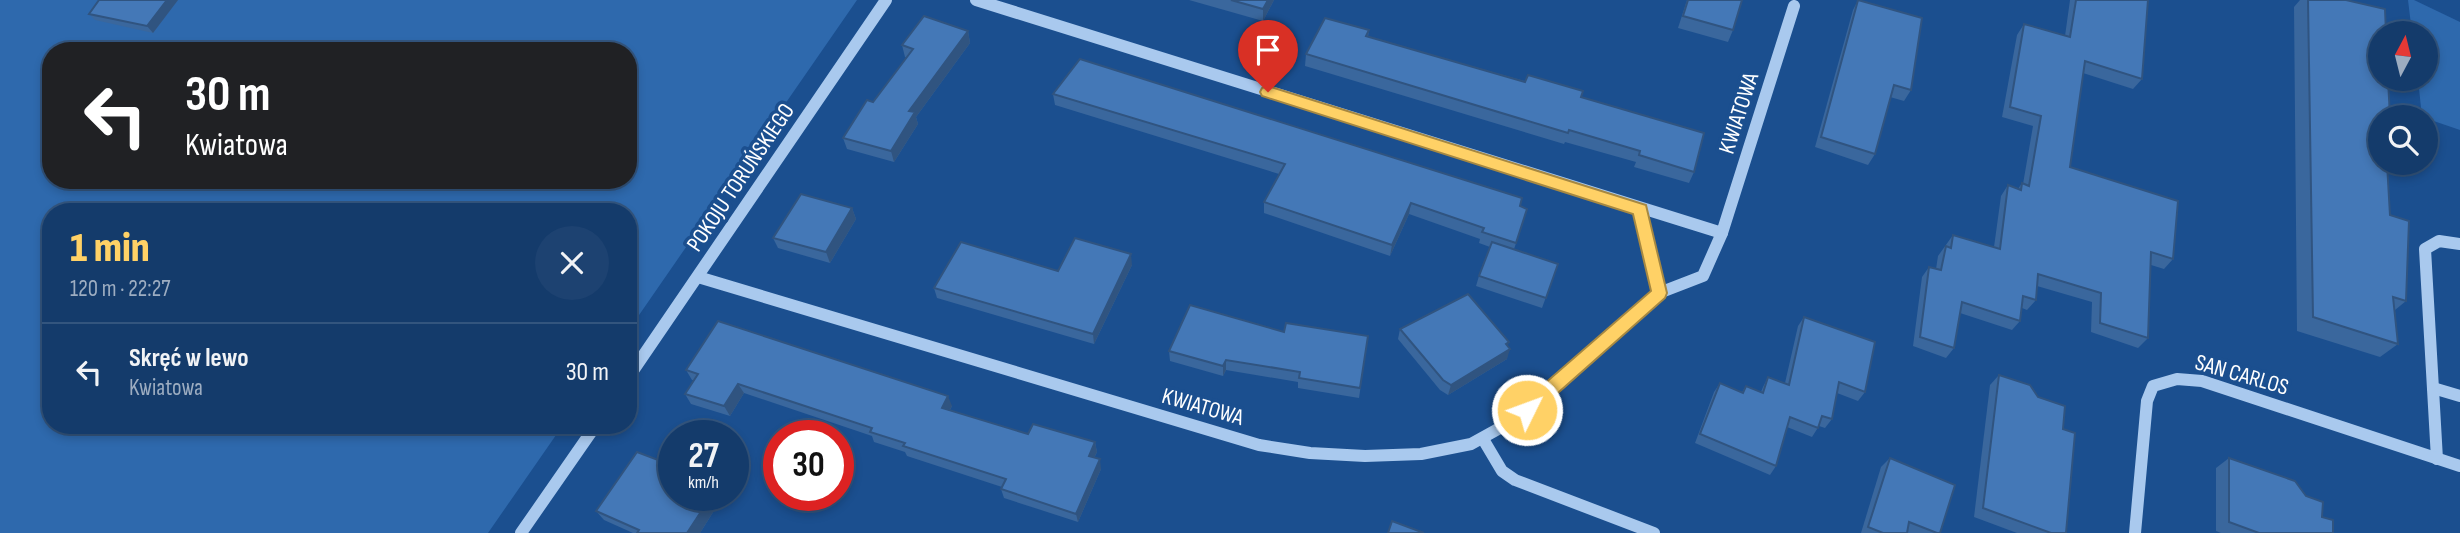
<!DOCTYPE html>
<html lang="pl">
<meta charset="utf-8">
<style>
:root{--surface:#143b6b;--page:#1d4271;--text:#f1f3f6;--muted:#9dadc1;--line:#33557e;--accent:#ffd166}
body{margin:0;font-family:"Sofia Sans Condensed",sans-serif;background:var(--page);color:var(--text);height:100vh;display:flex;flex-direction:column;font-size:26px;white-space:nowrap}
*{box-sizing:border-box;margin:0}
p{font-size:23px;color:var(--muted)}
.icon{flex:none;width:38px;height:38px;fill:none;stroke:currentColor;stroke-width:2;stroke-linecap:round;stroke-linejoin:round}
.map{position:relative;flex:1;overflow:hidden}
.panel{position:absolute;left:42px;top:203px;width:595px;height:231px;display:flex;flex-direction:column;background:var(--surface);border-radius:28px;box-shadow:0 4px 10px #0003,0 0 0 2px var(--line)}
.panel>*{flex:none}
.banner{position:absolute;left:42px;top:42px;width:595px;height:147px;border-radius:28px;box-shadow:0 4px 10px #0003,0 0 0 2px var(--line);background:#202124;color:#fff;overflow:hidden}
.needle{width:46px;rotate:7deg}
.buttons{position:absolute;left:2368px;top:21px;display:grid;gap:14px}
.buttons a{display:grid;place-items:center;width:70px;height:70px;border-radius:50%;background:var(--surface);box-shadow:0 4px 10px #0003,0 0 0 2px var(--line);font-size:35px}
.speed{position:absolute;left:658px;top:420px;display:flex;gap:14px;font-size:35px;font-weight:700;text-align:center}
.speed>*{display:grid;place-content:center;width:91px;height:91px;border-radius:50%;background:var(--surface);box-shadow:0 4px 10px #0003,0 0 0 2px var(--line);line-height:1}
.speed small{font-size:18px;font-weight:400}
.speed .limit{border:10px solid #d22;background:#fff;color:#111}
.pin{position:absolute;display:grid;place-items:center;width:60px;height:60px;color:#fff;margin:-72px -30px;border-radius:50% 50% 50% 0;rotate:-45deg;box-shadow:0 0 7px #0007}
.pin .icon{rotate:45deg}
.me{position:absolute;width:77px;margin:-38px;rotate:48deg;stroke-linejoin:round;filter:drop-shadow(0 0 5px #0008)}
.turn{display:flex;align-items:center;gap:24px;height:147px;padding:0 28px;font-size:32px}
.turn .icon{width:91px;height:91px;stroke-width:2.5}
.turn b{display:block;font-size:49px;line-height:60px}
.round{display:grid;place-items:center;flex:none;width:74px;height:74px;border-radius:37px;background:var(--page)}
.headline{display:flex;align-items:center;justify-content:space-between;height:119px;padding:0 28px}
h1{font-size:42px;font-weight:800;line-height:52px;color:var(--accent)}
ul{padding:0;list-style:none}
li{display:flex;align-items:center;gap:21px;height:98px;padding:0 28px;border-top:2px solid var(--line)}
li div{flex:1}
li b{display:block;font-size:26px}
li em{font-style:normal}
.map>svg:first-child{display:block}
.green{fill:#2e69ad;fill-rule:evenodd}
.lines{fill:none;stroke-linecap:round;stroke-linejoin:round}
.minor{stroke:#a9c9ee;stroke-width:12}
.wall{fill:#3a679d}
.shaded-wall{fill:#305480}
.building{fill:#4478b7;stroke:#305480;stroke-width:2}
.route{fill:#ffd166;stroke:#a68842;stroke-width:2}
.labels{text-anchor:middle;stroke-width:7;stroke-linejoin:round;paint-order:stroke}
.street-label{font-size:23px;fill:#fff;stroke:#1b4f8f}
</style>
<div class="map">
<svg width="2460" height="533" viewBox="0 0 2460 533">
<rect width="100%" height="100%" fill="#1b4f8f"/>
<g class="green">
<path d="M0,0H857L628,331V212H51V425H563L488,533H0ZM51,51H628V180H51Z"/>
<path d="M2408,0H2414L2460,22V130L2422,117L2418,79H2426V33H2412Z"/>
</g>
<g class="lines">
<g class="minor">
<path d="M1640,210L1659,293"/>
<path d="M1722,233L1794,6"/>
<path d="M698,277L1259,445L1310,453L1365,456L1421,454L1471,444L1518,418L1659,293L1703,276L1722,233L976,0"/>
<path d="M628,378L886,0"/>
<path d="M2433,388L2460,396"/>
<path d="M1483,439L1502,471L1515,480L1654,533"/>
<path d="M2437,459L2425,249L2439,241L2460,244"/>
<path d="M521,533L596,425"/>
<path d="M2135,533L2147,401L2153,386L2177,379L2202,381L2460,466"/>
</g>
</g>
<g class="wall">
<path d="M99,0H178L153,33L95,20L89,14Z"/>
<path d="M1189,0H1274L1263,21Z"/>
<path d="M1687,0L1733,30L1728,42L1678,28Z"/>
<path d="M1858,0L1911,90L1904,101L1890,97L1875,154L1868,165L1815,147L1853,10Z"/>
<path d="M2070,0H2148L2142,79L2133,89L2083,73L2070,167L2173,259L2164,269L2151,265L2148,338L2138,348L2091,332L2092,302L2037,286L2036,300L2027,310L2022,308L2020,321L2012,330L1960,313L1954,348L1946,358L1913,346L1922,277L1929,267L1936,269L1938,256L1953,235L1994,247L2001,196L2008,185L2018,189L2022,183L2023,184L2033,126L2002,117L2017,35L2024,24L2065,36Z"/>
<path d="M2300,0H2346L2380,117L2390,215L2406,301L2395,310L2398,344L2380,357L2297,331L2294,7Z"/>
<path d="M1369,30L1368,37L1581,97L1694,172L1689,183L1634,167L1636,162L1565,142L1564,144L1305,66L1306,54Z"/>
<path d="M968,31L970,43L916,117L918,124L894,162L847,149L843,138L873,102L907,58L905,57L902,45Z"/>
<path d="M1053,94L1520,206L1524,220L1514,249L1558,264L1542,308L1476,286L1479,276L1490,247L1479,243L1480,239L1409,214L1390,256L1264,213V202L1279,174L1055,105Z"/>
<path d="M852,208L856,219L830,263L778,248L773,238Z"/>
<path d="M1132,265L1094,344L937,298L934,288L1058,271Z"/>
<path d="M1804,317L1865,392L1858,401L1837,393L1832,419L1825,428L1819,426L1812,437L1787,427L1776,466L1770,475L1695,443L1714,392L1720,383L1742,392L1746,386L1761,392L1763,387L1768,377L1785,383L1798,326Z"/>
<path d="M1400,329L1508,346L1507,359L1448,395L1440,390L1398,339Z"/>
<path d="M1284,332L1368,336L1359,398L1298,388V382L1226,370L1223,376L1170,361L1169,351Z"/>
<path d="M686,370L952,406L950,410L1028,434L1095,442L1097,452L1094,458L1101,469L1078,522L1004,498L1001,489L1002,487L907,456L905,452L874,442L872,436L744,393L730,416L691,404L685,394L694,380H692Z"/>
<path d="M1999,375L2063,429L2066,533H2017L1974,517L1990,385Z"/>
<path d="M1890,458L1940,533H1861L1881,467Z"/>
<path d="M2229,458L2306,496L2333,533H2221L2216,531V468Z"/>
<path d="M674,495L722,498L700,533H633L604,520L596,511Z"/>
</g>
<g class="shaded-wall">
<path d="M167,0H178L153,33L147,26Z"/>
<path d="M1268,0H1274L1263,21V9Z"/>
<path d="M968,31L970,43L916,117L918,124L894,162L891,151L909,111Z"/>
<path d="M1411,203L1409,214L1390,256L1392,245Z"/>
<path d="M852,208L856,219L830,263L826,252Z"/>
<path d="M1131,254L1132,265L1094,344L1093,334Z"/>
<path d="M1509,342L1506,351L1510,349L1507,359L1448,395L1451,385L1506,344Z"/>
<path d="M1226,360V370L1223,376V366Z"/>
<path d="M738,384L744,393L730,416L724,406Z"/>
<path d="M948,396L952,406L946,417L942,408Z"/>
<path d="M1095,442L1097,452L1090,465L1089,456Z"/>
<path d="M1100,459L1101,469L1078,522L1076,514Z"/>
<path d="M712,495H720L722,498L700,533H687Z"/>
</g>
<g class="building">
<path d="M99,0H167L147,26L89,14Z"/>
<path d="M1231,0H1268L1263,9Z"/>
<path d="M1688,0H1742L1733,30L1683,16Z"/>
<path d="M1858,0L1922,18L1911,90L1894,85L1875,154L1821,137Z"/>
<path d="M2076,0H2148L2142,79L2085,61L2070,167L2178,201L2173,259L2151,252L2148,338L2100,323L2101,293L2038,274L2036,300L2023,296L2020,321L1962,302L1954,348L1920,337L1929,267L1941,270L1946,246L1951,248L1953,235L2000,249L2008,185L2021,190L2022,183L2029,186L2041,116L2010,107L2024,24L2070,37Z"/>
<path d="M2308,0H2346L2385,9L2386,33H2380V79H2388L2390,117H2380V163H2387L2390,215L2409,221L2406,301L2393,297L2398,344L2313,317Z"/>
<path d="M924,16L968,31L909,111L915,112L891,151L843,138L867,100L873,102L913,49L902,45Z"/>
<path d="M1325,18L1369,30L1366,36L1525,82L1528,75L1583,91L1581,97L1704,133L1694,172L1639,155L1640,151L1569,130L1568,133L1306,54Z"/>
<path d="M1080,59L1522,198L1520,206L1527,209L1516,243L1482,232L1484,228L1411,203L1392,245L1264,202L1285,164L1053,94Z"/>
<path d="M801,194L852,208L826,252L773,238Z"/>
<path d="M1075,238L1131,254L1093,334L934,288L961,242L1058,271Z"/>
<path d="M1492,242L1558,264L1546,298L1479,276Z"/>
<path d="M1468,294L1509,342L1506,344L1510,349L1451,385L1443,380L1400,329Z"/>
<path d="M1190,305L1284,332L1286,323L1368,336L1360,388L1299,378L1300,372L1226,360L1223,366L1169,351Z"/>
<path d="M1804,317L1875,342L1865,392L1839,382L1832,419L1822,416L1818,428L1790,417L1776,466L1700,434L1720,383L1743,393L1746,386L1763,393L1768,377L1789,385Z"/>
<path d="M718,321L948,396L942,408L1028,434L1033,424L1095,442L1089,456L1100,459L1076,514L1001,489L1006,479L903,446L905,443L870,432L872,428L738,384L724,406L685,394L698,374L686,370Z"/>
<path d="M1999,375L2030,385L2038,397L2065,406L2063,429L2075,433L2066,533H2051L1983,508Z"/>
<path d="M637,452L674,466V495H712L687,533H637L639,530L596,511Z"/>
<path d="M1890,458L1955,485L1940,533H1937L1909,522L1907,533H1883L1868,527Z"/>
<path d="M2229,458L2295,481L2306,496L2323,502L2322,517L2333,520V533H2259L2229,522Z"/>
<path d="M1392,521L1424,533H1388Z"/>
</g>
<path class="route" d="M1268,86L1646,205L1667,293L1665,298L1533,415L1527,417L1520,415L1518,410L1520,405L1651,291L1633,214L1262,96L1260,92L1262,88Z"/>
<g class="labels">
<g class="street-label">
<text transform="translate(1738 113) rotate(-72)" y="8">KWIATOWA</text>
<text transform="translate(740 177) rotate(-56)" y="8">POKOJU TORUŃSKIEGO</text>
<text transform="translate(2242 374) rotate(16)" y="8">SAN CARLOS</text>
<text transform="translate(1203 406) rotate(16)" y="8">KWIATOWA</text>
</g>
</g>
</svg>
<div class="buttons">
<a><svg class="needle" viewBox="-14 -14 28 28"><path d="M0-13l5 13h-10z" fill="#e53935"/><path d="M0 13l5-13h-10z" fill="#9dadc1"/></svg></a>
<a><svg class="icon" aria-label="search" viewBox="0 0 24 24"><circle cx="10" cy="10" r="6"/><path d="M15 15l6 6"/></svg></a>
</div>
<div class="speed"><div>27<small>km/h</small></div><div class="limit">30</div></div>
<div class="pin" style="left:1268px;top:92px;background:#d93025"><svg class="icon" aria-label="arrive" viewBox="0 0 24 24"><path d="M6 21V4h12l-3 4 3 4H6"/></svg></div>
<svg class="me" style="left:1527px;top:410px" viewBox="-20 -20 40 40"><circle r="17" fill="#ffd166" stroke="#fff" stroke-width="3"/><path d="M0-11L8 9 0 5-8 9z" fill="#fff"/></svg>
<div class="banner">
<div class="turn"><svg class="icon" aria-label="left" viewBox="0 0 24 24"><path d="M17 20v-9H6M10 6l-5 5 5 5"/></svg><div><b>30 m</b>Kwiatowa</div></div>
</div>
<section class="panel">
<div class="headline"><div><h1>1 min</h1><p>120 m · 22:27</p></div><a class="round"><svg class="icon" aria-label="close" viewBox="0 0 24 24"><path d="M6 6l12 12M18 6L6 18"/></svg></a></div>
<ul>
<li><svg class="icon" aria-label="left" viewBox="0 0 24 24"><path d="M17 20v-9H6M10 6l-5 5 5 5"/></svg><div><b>Skręć w lewo</b><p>Kwiatowa</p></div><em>30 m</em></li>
</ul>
</section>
</div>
